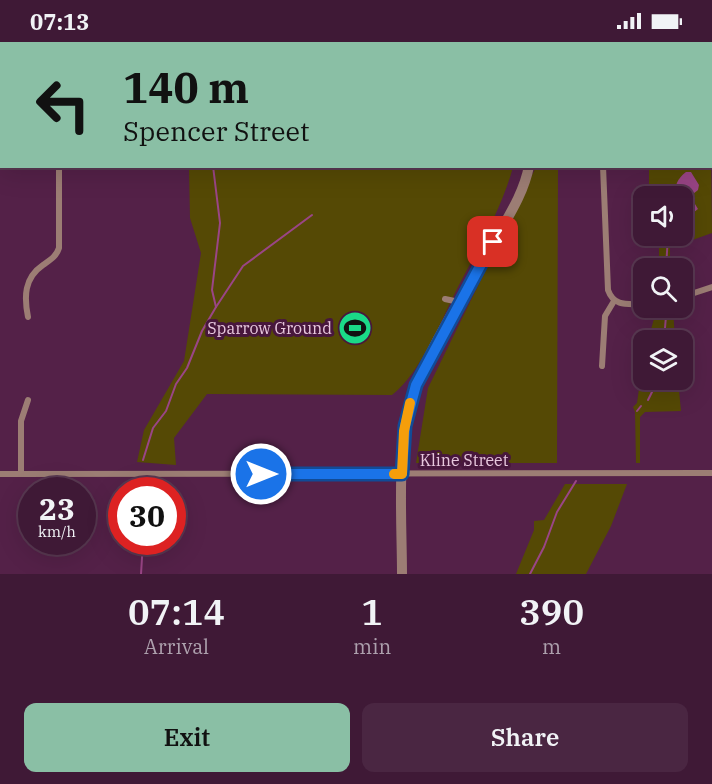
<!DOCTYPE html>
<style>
:root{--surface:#3f1936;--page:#4a2642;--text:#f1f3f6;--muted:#ada0ad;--line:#583851;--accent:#8abfa5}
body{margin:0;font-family:"IBM Plex Serif",serif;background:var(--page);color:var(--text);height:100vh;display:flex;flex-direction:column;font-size:22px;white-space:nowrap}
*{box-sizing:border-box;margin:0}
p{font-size:20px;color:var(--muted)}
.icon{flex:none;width:33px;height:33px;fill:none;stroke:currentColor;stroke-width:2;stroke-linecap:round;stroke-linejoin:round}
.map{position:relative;height:532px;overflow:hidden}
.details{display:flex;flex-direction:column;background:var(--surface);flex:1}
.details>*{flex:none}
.hud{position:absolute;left:0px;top:0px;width:712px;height:126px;box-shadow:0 6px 24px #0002,0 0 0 2px var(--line);background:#8abfa5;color:#111;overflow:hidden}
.fabs{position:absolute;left:633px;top:144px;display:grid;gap:12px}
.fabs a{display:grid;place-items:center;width:60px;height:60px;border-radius:12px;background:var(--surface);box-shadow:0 6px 24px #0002,0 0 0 2px var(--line);font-size:30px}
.speed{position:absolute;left:18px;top:435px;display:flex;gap:12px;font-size:30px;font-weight:700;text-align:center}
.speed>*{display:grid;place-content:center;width:78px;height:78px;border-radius:50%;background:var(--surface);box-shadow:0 6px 24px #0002,0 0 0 2px var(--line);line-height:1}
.speed small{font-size:15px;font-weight:400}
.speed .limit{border:9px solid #d22;background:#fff;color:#111}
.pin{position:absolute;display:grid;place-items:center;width:51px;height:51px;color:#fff;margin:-26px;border-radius:12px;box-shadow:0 3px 9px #0006}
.me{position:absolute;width:66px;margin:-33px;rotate:90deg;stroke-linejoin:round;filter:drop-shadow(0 0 4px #0008)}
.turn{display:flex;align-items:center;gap:21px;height:126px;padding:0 24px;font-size:27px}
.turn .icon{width:78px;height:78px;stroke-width:2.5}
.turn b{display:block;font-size:42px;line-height:51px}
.eta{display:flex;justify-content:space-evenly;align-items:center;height:102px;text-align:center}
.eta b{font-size:36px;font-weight:600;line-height:42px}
.action{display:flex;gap:12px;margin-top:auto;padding:12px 24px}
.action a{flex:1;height:69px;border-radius:12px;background:var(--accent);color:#111;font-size:24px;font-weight:600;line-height:69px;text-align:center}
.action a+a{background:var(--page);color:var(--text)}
.status{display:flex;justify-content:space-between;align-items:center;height:42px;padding:0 30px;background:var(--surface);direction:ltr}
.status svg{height:16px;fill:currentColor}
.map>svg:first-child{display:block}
.green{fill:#554905}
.forest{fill:#726527}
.water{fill:#9a4586}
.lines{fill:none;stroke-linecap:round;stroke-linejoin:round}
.stream{stroke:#9a4586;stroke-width:2}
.minor{stroke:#9c7d74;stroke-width:6}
.tertiary{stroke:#9c7d74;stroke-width:10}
.route-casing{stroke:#114b97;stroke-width:15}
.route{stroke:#1a73e8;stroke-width:10}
.slow{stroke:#f59e0b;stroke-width:10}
.labels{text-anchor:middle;stroke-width:6;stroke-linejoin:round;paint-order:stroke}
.poi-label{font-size:16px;fill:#e8c8de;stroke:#48173d;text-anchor:end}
.street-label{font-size:16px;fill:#e8c8de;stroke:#48173d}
</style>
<div class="status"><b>07:13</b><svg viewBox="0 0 49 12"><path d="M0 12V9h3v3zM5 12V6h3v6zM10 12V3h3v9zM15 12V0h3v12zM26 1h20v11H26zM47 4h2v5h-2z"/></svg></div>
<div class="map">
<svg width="712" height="532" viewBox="0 0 712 532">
<rect width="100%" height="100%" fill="#542148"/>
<g class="green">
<path d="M711,111L712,191L670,206V226H659V194H682V154H649V125L711,124Z"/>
<path d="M189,125H513C502,166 479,205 459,243C442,276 421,331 392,353L207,352L174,396L176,423L137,420L144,388L184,319L201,211L190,176Z"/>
<path d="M536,125H558L557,421H416L428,346Z"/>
<path d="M657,266H673L675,298H648Z"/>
<path d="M643,318L644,338H678L681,369L645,370L640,375V421H636L635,370L633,365L637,361Z"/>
<path d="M565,442H627L611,484L586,532H516L534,488V479L544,478Z"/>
</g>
<path class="forest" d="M390,0H518V1L390,2Z"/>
<path class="water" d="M686,130H691L699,143L698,148L693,152L692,157L698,167L689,174L683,173L682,154H675C675,143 677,137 686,130Z"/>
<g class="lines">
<g class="stream">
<path d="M666,226L668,194"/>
<path d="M216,265L243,224L312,173"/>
<path d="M664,298L666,274"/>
<path d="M648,358L658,338"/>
<path d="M637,369L641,364"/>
<path d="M143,418L153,386L166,369L176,342L187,326L202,289L216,265L212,248L220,181L213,124"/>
<path d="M134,447L135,448"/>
<path d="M141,532L143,500"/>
<path d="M530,532L544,505L557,470L576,439"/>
</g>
<g class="minor">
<path d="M68,0V2"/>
<path d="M153,0L154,2"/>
<path d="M218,0V2"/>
<path d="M0,96H2"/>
<path d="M711,97H712"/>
<path d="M603,124L608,248C614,265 627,262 644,262"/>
<path d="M682,255L712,245"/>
<path d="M445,257L459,260"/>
<path d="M28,275C24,255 24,236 43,223C50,218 56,215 59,206V124"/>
<path d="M602,324L605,274L614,259"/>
<path d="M0,432L712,431"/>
<path d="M21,432V379L28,358"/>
</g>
<g class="tertiary">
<path d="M528,0V2"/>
<path d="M402,532C402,475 395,394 416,342C437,294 468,244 495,198C508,175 524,151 529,124"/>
</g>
</g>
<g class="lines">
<g class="route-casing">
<path id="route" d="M261,432H402L405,384L416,343L493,200"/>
</g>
<use href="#route" class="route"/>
<path class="slow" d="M394,432H402L404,389L410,361"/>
</g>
<defs>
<g id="stadium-disc" transform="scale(1.725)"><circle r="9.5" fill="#1ad988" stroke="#48173d"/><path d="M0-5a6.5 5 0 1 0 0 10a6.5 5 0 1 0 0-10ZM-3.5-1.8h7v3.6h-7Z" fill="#111"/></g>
</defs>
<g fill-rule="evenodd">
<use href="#stadium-disc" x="355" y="286"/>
</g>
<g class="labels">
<g class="poi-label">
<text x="332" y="292">Sparrow Ground</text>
</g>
<g class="street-label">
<text x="464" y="424">Kline Street</text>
</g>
</g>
</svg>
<div class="fabs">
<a><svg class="icon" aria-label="sound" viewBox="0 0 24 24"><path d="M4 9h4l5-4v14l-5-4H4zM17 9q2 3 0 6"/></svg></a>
<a><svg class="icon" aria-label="search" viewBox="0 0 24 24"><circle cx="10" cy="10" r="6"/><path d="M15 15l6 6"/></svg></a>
<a><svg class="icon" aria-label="layers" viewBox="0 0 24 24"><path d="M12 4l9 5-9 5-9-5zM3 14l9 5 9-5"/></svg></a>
</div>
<div class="speed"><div>23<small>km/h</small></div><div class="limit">30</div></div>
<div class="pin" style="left:493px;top:200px;background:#d93025"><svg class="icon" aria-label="arrive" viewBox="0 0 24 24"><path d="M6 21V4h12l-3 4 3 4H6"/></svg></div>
<svg class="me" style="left:261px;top:432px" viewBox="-20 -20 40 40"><circle r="17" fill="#1a73e8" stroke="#fff" stroke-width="3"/><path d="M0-11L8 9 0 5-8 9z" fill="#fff"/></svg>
<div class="hud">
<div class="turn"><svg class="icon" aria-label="left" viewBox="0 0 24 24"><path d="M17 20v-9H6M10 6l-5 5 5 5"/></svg><div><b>140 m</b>Spencer Street</div></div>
</div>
</div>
<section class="details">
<div class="eta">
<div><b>07:14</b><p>Arrival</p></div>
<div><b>1</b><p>min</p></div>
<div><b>390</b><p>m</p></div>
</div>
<div class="action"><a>Exit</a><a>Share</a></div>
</section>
